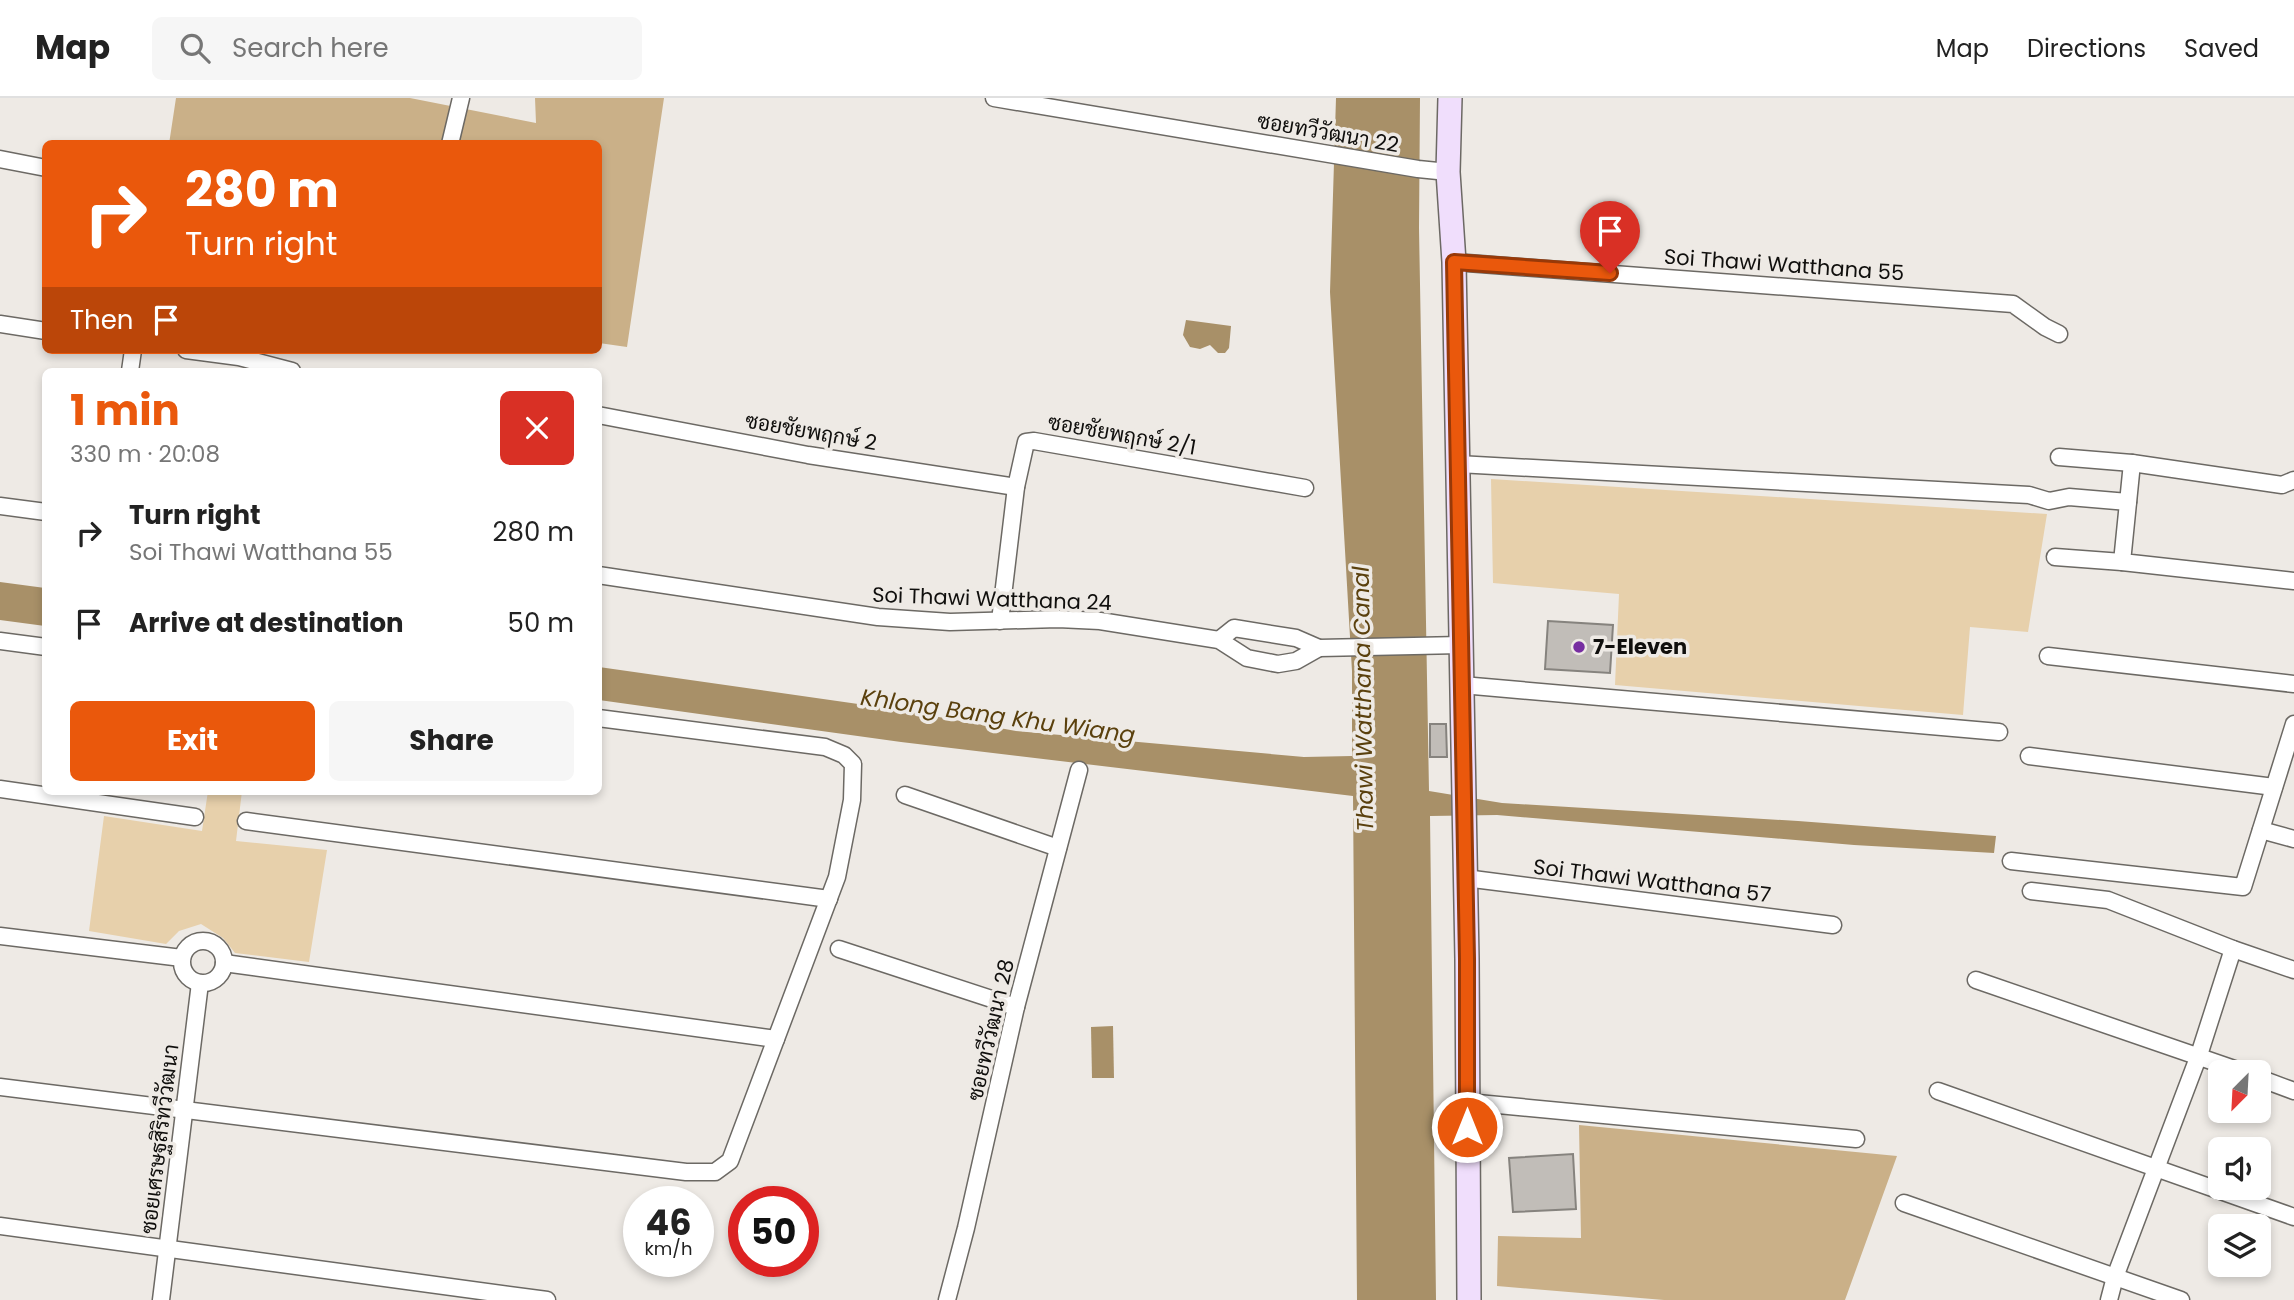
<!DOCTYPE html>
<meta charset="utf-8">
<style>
:root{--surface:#fff;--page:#f6f6f6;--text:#222;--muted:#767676;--line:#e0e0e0;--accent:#ea580c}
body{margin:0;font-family:Poppins,Sarabun,sans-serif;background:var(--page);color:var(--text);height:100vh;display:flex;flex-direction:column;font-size:26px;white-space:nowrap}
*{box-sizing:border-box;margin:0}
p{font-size:23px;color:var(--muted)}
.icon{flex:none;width:38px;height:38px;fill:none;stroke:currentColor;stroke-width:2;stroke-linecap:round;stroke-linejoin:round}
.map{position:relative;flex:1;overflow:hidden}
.details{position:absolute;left:42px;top:270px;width:560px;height:427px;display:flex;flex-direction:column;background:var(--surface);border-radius:10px;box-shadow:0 4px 10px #0003}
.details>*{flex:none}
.top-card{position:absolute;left:42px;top:42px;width:560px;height:214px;border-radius:10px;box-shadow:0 4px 10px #0003;background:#ea580c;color:#fff;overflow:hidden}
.needle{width:46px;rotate:204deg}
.buttons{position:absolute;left:2208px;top:962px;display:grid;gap:14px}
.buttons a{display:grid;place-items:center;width:63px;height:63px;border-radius:10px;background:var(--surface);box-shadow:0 4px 10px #0003;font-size:35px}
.speed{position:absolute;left:623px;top:1088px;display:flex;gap:14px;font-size:35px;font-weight:700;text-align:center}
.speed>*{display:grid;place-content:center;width:91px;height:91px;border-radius:50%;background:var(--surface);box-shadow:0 4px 10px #0003;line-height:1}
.speed small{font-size:18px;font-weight:400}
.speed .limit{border:10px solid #d22;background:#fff;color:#111}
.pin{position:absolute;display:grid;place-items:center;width:60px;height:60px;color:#fff;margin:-72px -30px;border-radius:50% 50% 50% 0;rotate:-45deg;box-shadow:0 0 7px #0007}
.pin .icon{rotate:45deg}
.me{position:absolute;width:77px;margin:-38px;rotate:0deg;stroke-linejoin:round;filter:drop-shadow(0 0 5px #0008)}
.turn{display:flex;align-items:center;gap:24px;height:147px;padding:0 28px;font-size:32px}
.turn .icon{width:91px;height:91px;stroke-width:2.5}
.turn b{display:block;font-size:49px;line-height:60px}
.then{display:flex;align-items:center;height:66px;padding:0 28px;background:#0003;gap:14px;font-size:26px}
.round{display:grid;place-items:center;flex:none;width:74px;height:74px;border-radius:10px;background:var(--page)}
.overview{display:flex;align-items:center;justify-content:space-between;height:119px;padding:0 28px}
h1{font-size:42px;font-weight:700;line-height:52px;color:var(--accent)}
.cta{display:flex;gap:14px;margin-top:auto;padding:14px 28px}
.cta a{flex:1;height:80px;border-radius:10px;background:var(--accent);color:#fff;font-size:28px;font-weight:700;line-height:80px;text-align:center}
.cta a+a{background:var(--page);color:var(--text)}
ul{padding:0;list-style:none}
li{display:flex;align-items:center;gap:21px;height:91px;padding:0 28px}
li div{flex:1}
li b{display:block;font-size:26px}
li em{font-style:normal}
header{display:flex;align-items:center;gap:42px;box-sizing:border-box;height:98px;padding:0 35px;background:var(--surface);border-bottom:2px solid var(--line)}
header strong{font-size:33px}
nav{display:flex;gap:38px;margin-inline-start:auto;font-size:24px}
.search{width:490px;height:63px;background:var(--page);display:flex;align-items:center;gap:18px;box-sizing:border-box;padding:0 24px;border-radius:10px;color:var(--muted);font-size:26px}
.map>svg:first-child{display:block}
.green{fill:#e7d0ab}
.forest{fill:#cab088}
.water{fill:#a89068}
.building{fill:#c1bdb8;stroke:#86837e;stroke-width:2}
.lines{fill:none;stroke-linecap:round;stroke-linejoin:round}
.street-casing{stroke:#6c6964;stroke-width:19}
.secondary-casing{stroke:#6c6964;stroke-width:26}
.street{stroke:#fff;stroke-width:16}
.secondary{stroke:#f0defc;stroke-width:23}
.route-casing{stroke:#983908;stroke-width:18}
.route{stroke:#ea580c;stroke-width:12}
.poi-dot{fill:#772ea1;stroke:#eeeae5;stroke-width:2.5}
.labels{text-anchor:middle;stroke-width:7;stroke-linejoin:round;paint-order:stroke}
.street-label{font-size:21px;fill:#100f0d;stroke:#eeeae5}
.poi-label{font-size:21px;font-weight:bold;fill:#100f0d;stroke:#eeeae5;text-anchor:start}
.water-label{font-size:23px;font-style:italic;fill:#5a400d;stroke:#eeeae5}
</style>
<header>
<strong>Map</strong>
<div class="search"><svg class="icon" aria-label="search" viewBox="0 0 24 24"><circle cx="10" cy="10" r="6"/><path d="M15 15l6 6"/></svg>Search here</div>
<nav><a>Map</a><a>Directions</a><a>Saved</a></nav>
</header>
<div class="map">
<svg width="2294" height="1202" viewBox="0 0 2294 1202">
<rect width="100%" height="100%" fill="#eeeae5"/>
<g class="green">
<path d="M1491,381L2047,416L2028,534L1970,529L1963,617L1615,587L1619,496L1493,485Z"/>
<path d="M208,693H242L236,743L327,752L309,864L235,855L223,840L201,826L179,833L166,846L89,833L104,718L202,733Z"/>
</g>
<g class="forest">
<path d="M176,0H410L536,25L535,0H664L627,249L599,245L598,46H169Z"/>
<path d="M1579,1027L1897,1058L1845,1202H1664L1497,1188L1498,1138L1581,1140Z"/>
</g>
<g class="water">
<path d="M1336,0H1420L1419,130L1429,693L1502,705L1798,723L1996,738L1994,755L1854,747L1497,717L1430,718L1436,1202H1357L1353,698L901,644L599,602V569L900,612L1016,633L1304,659L1352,658V573L1330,194Z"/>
<path d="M1186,222L1231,228L1229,250L1225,255H1218L1210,247L1200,251L1190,249L1183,237Z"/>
<path d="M0,484L45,490V528L0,522Z"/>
<path d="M1113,928L1114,980H1092L1091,929Z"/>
</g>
<g class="building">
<path d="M1548,523L1613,527L1610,575L1545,571Z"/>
<path d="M1430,626H1446L1447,659H1430Z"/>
<path d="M1573,1056L1576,1111L1513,1114L1509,1060Z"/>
</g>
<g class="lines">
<g class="street-casing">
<g id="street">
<path d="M994,0L1418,71L1448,74"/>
<path d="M450,46L461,0"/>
<path d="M0,61L46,70"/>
<path d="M1454,164L2013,206L2045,229L2059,236"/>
<path d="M0,226L46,233"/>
<path d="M186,252L239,259L292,273"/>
<path d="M130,273L133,252"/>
<path d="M598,317L808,357L1016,389"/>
<path d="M2059,359L2132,365"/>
<path d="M1458,366L2029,397L2049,403L2069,399L2128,404"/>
<path d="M2294,382L2282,387L2132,365L2122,464L2294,483"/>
<path d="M0,408L46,414"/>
<path d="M2055,459L2122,464"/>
<path d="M598,477L878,519L950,524L1058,521L1100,523L1219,542L1247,560L1278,566L1296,563L1319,550"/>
<path d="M1000,523L1016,389L1026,344L1034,343L1305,390"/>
<path d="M1219,542L1234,530L1296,540L1319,550L1461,547"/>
<path d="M0,543L46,549"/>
<path d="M2048,558L2294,586"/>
<path d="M1462,587L1999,634"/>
<path d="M2029,658L2274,689"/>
<path d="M0,691L195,719"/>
<path d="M905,697L1058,750"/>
<path d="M246,723L829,801"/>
<path d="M2261,732L2294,741"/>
<path d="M2011,763L2243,789L2294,626"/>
<path d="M1465,780L1833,827"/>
<path d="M2031,793L2108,802L2233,851L2294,872"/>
<path d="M0,838L182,860"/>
<circle cx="203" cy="864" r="21"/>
<path d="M839,851L1016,909"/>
<path d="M224,865L776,941"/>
<path d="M1976,882L2246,975"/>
<path d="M2259,980L2294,993"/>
<path d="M0,989L686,1074H715L730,1063L837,779L852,702L853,666L844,657L825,649L598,620"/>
<path d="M1938,993L2294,1119"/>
<path d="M1467,1004L1856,1041"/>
<path d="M1904,1105L2181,1202"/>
<path d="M0,1128L547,1202"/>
<path d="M161,1202L200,885"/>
<path d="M947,1202L966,1130L1016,909L1079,672"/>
<path d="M2109,1202L2115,1179L2199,957L2233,851"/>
</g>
</g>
<g class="secondary-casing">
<path id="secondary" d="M1450,0L1448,74L1454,164L1467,861L1469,1202"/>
</g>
<use href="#street" class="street"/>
<use href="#secondary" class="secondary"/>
</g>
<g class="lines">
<g class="route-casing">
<path id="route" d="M1467,1029V861L1454,164L1610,175"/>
</g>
<use href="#route" class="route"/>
</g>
<circle class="poi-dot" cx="1579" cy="549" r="7"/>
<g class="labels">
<g class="street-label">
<text transform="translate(1328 35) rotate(10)" y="7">ซอยทวีวัฒนา 22</text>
<text transform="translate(1784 167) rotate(4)" y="7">Soi Thawi Watthana 55</text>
<text transform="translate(811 334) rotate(10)" y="7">ซอยชัยพฤกษ์ 2</text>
<text transform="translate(1122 337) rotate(10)" y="7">ซอยชัยพฤกษ์ 2/1</text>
<text transform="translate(992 501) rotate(2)" y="7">Soi Thawi Watthana 24</text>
<text transform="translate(1652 783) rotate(7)" y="7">Soi Thawi Watthana 57</text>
<text transform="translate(991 932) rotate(-77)" y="7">ซอยทวีวัฒนา 28</text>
<text transform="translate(160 1041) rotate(-83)" y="7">ซอยเศรษฐสิริทวีวัฒนา</text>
</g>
<g class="poi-label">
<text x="1593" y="556">7-Eleven</text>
</g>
<g class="water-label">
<text transform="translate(1363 601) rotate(-91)" y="8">Thawi Watthana Canal</text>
<text transform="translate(998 618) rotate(8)" y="8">Khlong Bang Khu Wiang</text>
</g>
</g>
</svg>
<div class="buttons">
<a><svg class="needle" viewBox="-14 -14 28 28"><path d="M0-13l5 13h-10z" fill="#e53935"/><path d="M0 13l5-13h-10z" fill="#767676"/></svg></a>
<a><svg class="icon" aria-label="sound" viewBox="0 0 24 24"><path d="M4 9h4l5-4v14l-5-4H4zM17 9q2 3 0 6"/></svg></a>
<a><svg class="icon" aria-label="layers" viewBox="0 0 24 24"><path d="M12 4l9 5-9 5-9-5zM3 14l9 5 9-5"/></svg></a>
</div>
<div class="speed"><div>46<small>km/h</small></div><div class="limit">50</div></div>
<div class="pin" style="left:1610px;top:175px;background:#d93025"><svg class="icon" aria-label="arrive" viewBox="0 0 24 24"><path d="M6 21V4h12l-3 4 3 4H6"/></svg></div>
<svg class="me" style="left:1467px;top:1029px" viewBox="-20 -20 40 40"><circle r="17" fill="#ea580c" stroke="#fff" stroke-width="3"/><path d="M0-11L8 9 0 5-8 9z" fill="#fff"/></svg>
<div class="top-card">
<div class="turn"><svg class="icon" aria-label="right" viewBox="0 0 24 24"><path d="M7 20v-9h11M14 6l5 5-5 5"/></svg><div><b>280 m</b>Turn right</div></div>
<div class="then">Then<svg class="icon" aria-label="arrive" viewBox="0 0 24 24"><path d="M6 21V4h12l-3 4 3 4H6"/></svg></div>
</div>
<section class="details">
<div class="overview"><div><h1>1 min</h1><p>330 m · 20:08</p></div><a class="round" style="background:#d93025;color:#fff"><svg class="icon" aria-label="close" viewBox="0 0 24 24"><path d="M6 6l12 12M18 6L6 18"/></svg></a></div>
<ul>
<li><svg class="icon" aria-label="right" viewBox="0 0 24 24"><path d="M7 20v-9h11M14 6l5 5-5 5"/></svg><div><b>Turn right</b><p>Soi Thawi Watthana 55</p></div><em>280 m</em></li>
<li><svg class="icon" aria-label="arrive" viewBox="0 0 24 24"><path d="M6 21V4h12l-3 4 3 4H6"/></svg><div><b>Arrive at destination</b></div><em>50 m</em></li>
</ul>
<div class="cta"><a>Exit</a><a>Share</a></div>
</section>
</div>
